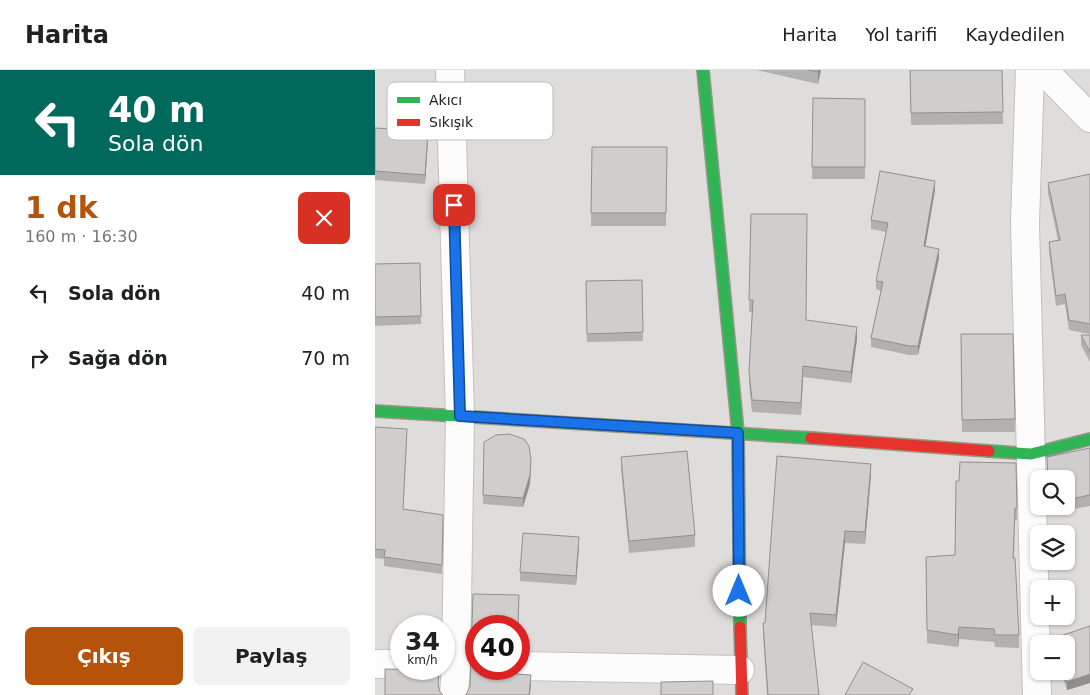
<!DOCTYPE html>
<html lang="tr">
<meta charset="utf-8">
<style>
:root{--surface:#fff;--page:#f2f2f2;--text:#202124;--muted:#757577;--line:#e0e0e0;--accent:#b45309}
body{margin:0;font-family:"DejaVu Sans",sans-serif;background:var(--page);color:var(--text);height:100vh;display:flex;flex-direction:column;font-size:19px;white-space:nowrap}
*{box-sizing:border-box;margin:0}
p{font-size:16px;color:var(--muted)}
.icon{flex:none;width:28px;height:28px;fill:none;stroke:currentColor;stroke-width:2;stroke-linecap:round;stroke-linejoin:round}
.map{position:relative;flex:1;overflow:hidden}
.sheet{display:flex;flex-direction:column;background:var(--surface);width:375px}
.sheet>*{flex:none}
.banner{background:#00695c;color:#fff;overflow:hidden}
.controls{position:absolute;left:655px;top:400px;display:grid;gap:10px}
.controls a{display:grid;place-items:center;width:45px;height:45px;border-radius:8px;background:var(--surface);box-shadow:0 1px 4px #0004;font-size:25px}
.speed{position:absolute;left:15px;top:545px;display:flex;gap:10px;font-size:25px;font-weight:700;text-align:center}
.speed>*{display:grid;place-content:center;width:65px;height:65px;border-radius:50%;background:var(--surface);box-shadow:0 1px 4px #0004;line-height:1}
.speed small{font-size:12px;font-weight:400}
.speed .limit{border:8px solid #d22;background:#fff;color:#111}
.pin{position:absolute;display:grid;place-items:center;width:42px;height:42px;color:#fff;margin:-21px;border-radius:10px;box-shadow:0 2px 8px #0006}
.me{position:absolute;width:55px;margin:-28px;rotate:0deg;stroke-linejoin:round;filter:drop-shadow(0 0 4px #0008)}
.turn{display:flex;align-items:center;gap:18px;height:105px;padding:0 25px;font-size:22px}
.turn .icon{width:65px;height:65px;stroke-width:2.5}
.turn b{display:block;font-size:35px;line-height:42px}
.round{display:grid;place-items:center;flex:none;width:52px;height:52px;border-radius:8px;background:var(--page)}
.overview{display:flex;align-items:center;justify-content:space-between;height:85px;padding:0 25px}
h1{font-size:30px;font-weight:700;line-height:38px;color:var(--accent)}
.action{display:flex;gap:10px;margin-top:auto;padding:10px 25px}
.action a{flex:1;height:58px;border-radius:8px;background:var(--accent);color:#fff;font-size:20px;font-weight:700;line-height:58px;text-align:center}
.action a+a{background:var(--page);color:var(--text)}
ul{padding:0;list-style:none}
li{display:flex;align-items:center;gap:15px;height:65px;padding:0 25px}
li div{flex:1}
li b{display:block;font-size:19px}
li em{font-style:normal}
header{display:flex;align-items:center;gap:30px;box-sizing:border-box;height:70px;padding:0 25px;background:var(--surface);border-bottom:1px solid var(--line)}
header strong{font-size:24px}
nav{display:flex;gap:28px;margin-inline-start:auto;font-size:18px}
main{display:flex;flex:1;min-height:0}
.map>svg:first-child{display:block}
.residential{fill:#dedddc;fill-rule:evenodd}
.lines{fill:none;stroke-linecap:round;stroke-linejoin:round}
.street-casing{stroke:#c2c2c0;stroke-width:30}
.fast-casing{stroke:#989784;stroke-width:14}
.jam-casing{stroke:#989784;stroke-width:14}
.street{stroke:#fdfcfc;stroke-width:28}
.fast{stroke:#30b455;stroke-width:11}
.jam{stroke:#e5322d;stroke-width:11}
.wall{fill:#b3b1af}
.shaded-wall{fill:#92908f}
.building{fill:#d0cecc;stroke:#92908f}
.route-casing{stroke:#114b97;stroke-width:12}
.route{stroke:#1a73e8;stroke-width:9}
.key{fill:#fff;stroke:#bcbcbc;stroke-width:1}
.key-label{font-size:14px;fill:#212121}
</style>
<header>
<strong>Harita</strong>
<nav><a>Harita</a><a>Yol tarifi</a><a>Kaydedilen</a></nav>
</header>
<main>
<section class="sheet">
<div class="banner">
<div class="turn"><svg class="icon" aria-label="left" viewBox="0 0 24 24"><path d="M17 20v-9H6M10 6l-5 5 5 5"/></svg><div><b>40 m</b>Sola dön</div></div>
</div>
<div class="overview"><div><h1>1 dk</h1><p>160 m · 16:30</p></div><a class="round" style="background:#d93025;color:#fff"><svg class="icon" aria-label="close" viewBox="0 0 24 24"><path d="M6 6l12 12M18 6L6 18"/></svg></a></div>
<ul>
<li><svg class="icon" aria-label="left" viewBox="0 0 24 24"><path d="M17 20v-9H6M10 6l-5 5 5 5"/></svg><div><b>Sola dön</b></div><em>40 m</em></li>
<li><svg class="icon" aria-label="right" viewBox="0 0 24 24"><path d="M7 20v-9h11M14 6l5 5-5 5"/></svg><div><b>Sağa dön</b></div><em>70 m</em></li>
</ul>
<div class="action"><a>Çıkış</a><a>Paylaş</a></div>
</section>
<div class="map">
<svg width="715" height="625" viewBox="0 0 715 625">
<rect width="100%" height="100%" fill="#efedea"/>
<path class="residential" d="M0,0H715V625H0ZM664,409H691V436H664ZM664,464H691V491H664ZM664,519H691V546H664ZM26,556H69V599H26ZM101,556H144V599H101ZM664,574H691V601H664Z"/>
<g class="lines">
<g class="street-casing">
<g id="street">
<path d="M75,0L85,346L81,595L79,625"/>
<path d="M655,0L650,153L662,625"/>
<path d="M668,0L715,48"/>
<path d="M0,594H26"/>
<path d="M144,596L365,600"/>
</g>
</g>
<g class="fast-casing">
<g id="fast">
<path d="M328,0L363,363L365,557"/>
<path d="M0,341L436,368"/>
<path d="M614,381L656,384L715,369"/>
</g>
</g>
<g class="jam-casing">
<g id="jam">
<path d="M436,368L614,381"/>
<path d="M365,557L367,625"/>
</g>
</g>
<use href="#street" class="street"/>
<use href="#fast" class="fast"/>
<use href="#jam" class="jam"/>
</g>
<g class="wall">
<path d="M381,0H446L443,14Z"/>
<path d="M535,0H627L628,54L536,55Z"/>
<path d="M438,28L490,29V109H437Z"/>
<path d="M0,58L53,70L50,114L0,110Z"/>
<path d="M217,77H292L291,156H216Z"/>
<path d="M715,104V264L694,260L690,234L681,236L674,182V172L683,170L673,123V113Z"/>
<path d="M560,120L550,176L564,188L543,285H534L496,277V268L506,221L501,219V211L511,162L496,159V150Z"/>
<path d="M376,144L431,250L482,269L476,313L428,307L426,345L377,342L374,313L377,242H374Z"/>
<path d="M45,193L46,254L0,256V194Z"/>
<path d="M267,210L268,271L212,272L211,211Z"/>
<path d="M586,264L640,349V362H587Z"/>
<path d="M706,265H715V292L706,275Z"/>
<path d="M0,357L32,367L28,439L68,445L67,504L9,496V489L0,488Z"/>
<path d="M109,372L156,399L155,414L148,437L108,434Z"/>
<path d="M715,378V436L673,444V436H691V409Z"/>
<path d="M246,387L320,465V477L254,483L246,399Z"/>
<path d="M641,393L642,450L640,451L639,488L644,565V578L620,577L619,572L584,569L583,577L552,573L551,487L580,485L584,411Z"/>
<path d="M496,405L490,474L470,473L461,557L436,555L444,625H392L388,565V553H390Z"/>
<path d="M204,476L201,515L145,511V502Z"/>
<path d="M715,556V613L692,620L686,601H691V574H677V569Z"/>
</g>
<g class="shaded-wall">
<path d="M443,0H446L443,14Z"/>
<path d="M53,61V70L50,114V105Z"/>
<path d="M560,111V120L549,185V176Z"/>
<path d="M564,179V188L543,285V276Z"/>
<path d="M482,257V269L476,313V302Z"/>
<path d="M428,296V307L426,345V333Z"/>
<path d="M156,390L155,414L148,437V428Z"/>
<path d="M496,394V405L490,474V462Z"/>
<path d="M470,461V473L461,557V545Z"/>
<path d="M204,467V476L201,515V506Z"/>
<path d="M584,557V569L583,577V565Z"/>
<path d="M715,604V613L692,620V612Z"/>
<path d="M156,605V615L155,625H154Z"/>
</g>
<g class="building">
<path d="M433,0H443V2Z"/>
<path d="M535,0H627L628,42L536,43Z"/>
<path d="M438,28L490,29V97H437Z"/>
<path d="M0,58L53,61L50,105L0,101Z"/>
<path d="M217,77H292L291,143H216Z"/>
<path d="M505,101L560,111L549,176L564,179L543,276H534L496,268L508,212L501,211L513,153L496,150Z"/>
<path d="M715,104V254L694,250L690,224L681,226L674,172L685,170L673,113Z"/>
<path d="M376,144H432L431,250L482,257L476,302L428,296L426,333L377,330L374,301L378,230H374Z"/>
<path d="M45,193L46,246L0,247V194Z"/>
<path d="M267,210L268,262L212,264L211,211Z"/>
<path d="M586,264H638L640,349L587,350Z"/>
<path d="M706,265H715V282Z"/>
<path d="M0,357L32,359L28,439L68,445L67,495L9,487L10,480L0,479Z"/>
<path d="M134,364L149,369L154,376L156,390L155,405L148,428L108,425L109,372L121,365Z"/>
<path d="M715,378V425L691,430V409H673L672,387Z"/>
<path d="M312,381L320,465L254,471L246,387Z"/>
<path d="M402,386L496,394L490,462L470,461L461,545L435,543L444,625H393L388,553H390Z"/>
<path d="M585,392L641,393L642,438H640L638,488H640L644,565H620L619,559L584,557L583,565L552,560L551,487L580,485L581,411H584Z"/>
<path d="M148,463L204,467L201,506L145,502Z"/>
<path d="M98,524L144,525L143,556H101V599H136L142,601V604L156,605L154,625H90L92,623L95,616Z"/>
<path d="M715,556V604L692,612L689,601H691V574H679L677,569Z"/>
<path d="M488,592L538,619L534,625H470Z"/>
<path d="M10,599L64,600L63,614L65,622L68,625H10Z"/>
<path d="M338,611V625H286V612Z"/>
</g>
<g class="lines">
<g class="route-casing">
<path id="route" d="M79,135L85,346L363,363L364,521"/>
</g>
<use href="#route" class="route"/>
</g>
<rect x="12" y="12" width="166" height="58" rx="8" class="key"/>
<rect x="22" y="27" width="23" height="6" fill="#30b455"/>
<rect x="22" y="49" width="23" height="7" fill="#e5322d"/>
<g class="key-label">
<text x="54" y="35">Akıcı</text>
<text x="54" y="57">Sıkışık</text>
</g>
</svg>
<div class="controls">
<a><svg class="icon" aria-label="search" viewBox="0 0 24 24"><circle cx="10" cy="10" r="6"/><path d="M15 15l6 6"/></svg></a>
<a><svg class="icon" aria-label="layers" viewBox="0 0 24 24"><path d="M12 4l9 5-9 5-9-5zM3 14l9 5 9-5"/></svg></a>
<a>+</a>
<a>−</a>
</div>
<div class="speed"><div>34<small>km/h</small></div><div class="limit">40</div></div>
<div class="pin" style="left:79px;top:135px;background:#d93025"><svg class="icon" aria-label="arrive" viewBox="0 0 24 24"><path d="M6 21V4h12l-3 4 3 4H6"/></svg></div>
<svg class="me" style="left:364px;top:521px" viewBox="-20 -20 40 40"><circle r="19" fill="#fff"/><path d="M0-13L10 11 0 6-10 11z" fill="#1a73e8"/></svg>
</div>
</main>
